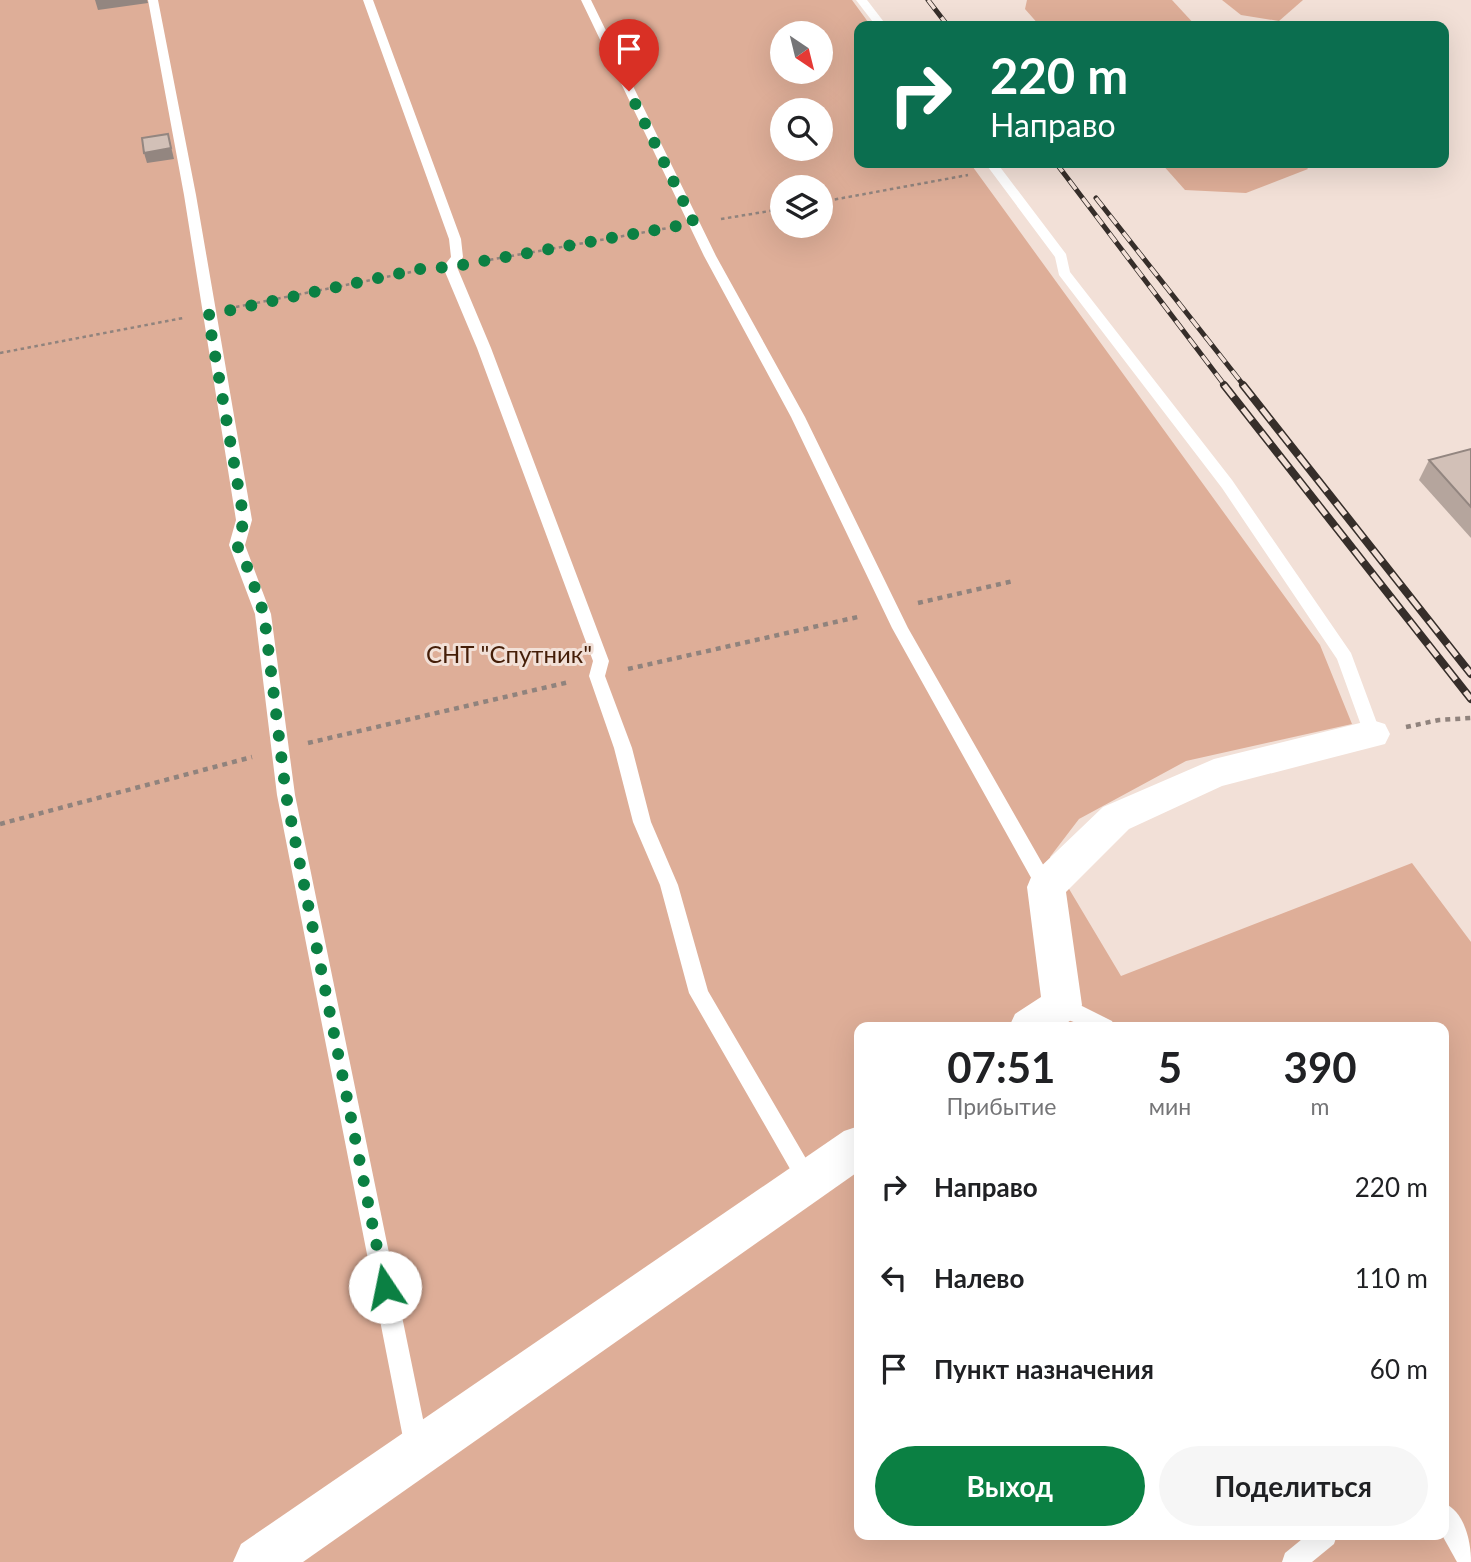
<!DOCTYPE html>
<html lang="ru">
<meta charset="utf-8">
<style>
:root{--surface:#fff;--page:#f6f6f6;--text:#202124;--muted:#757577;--accent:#0b8043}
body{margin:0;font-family:Lato,sans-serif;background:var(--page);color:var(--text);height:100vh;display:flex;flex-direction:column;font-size:26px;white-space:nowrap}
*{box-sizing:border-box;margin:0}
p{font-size:23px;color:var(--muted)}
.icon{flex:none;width:38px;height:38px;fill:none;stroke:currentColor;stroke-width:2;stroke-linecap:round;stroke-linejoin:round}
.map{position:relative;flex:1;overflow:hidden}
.details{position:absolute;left:854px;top:1022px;width:595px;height:518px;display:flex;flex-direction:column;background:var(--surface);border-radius:14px;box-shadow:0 7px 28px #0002}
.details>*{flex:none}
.banner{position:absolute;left:854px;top:21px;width:595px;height:147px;border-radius:14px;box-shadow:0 7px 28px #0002;background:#0b6e4f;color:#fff;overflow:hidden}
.needle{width:46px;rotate:145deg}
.fabs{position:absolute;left:770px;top:21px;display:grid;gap:14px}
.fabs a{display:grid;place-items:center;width:63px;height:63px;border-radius:50%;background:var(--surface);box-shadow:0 7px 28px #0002;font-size:35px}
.pin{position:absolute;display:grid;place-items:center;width:60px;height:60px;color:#fff;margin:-72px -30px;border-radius:50% 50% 50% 0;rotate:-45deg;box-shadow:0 0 7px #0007}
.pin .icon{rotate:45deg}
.me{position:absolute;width:77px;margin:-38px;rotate:349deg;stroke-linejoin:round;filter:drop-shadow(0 0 5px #0008)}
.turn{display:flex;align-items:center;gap:24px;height:147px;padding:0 21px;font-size:32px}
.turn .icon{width:91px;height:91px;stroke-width:2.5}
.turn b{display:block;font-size:49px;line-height:60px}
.eta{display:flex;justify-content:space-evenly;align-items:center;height:119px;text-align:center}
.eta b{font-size:42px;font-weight:700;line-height:49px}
.button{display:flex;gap:14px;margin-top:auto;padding:14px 21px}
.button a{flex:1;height:80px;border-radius:42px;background:var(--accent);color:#fff;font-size:28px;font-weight:700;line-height:80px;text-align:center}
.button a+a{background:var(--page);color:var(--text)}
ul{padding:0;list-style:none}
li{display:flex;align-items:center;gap:21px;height:91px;padding:0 21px}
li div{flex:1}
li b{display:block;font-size:26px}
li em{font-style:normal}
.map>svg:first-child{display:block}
.green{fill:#deae98;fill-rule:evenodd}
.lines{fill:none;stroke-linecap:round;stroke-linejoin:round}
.path-far1{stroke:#90837d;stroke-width:2.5;stroke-dasharray:3.5 3.5;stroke-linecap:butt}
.path{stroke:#90837d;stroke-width:4.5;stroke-dasharray:5 5;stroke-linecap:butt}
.lane{fill:#fff;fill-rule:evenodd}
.street{fill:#fff;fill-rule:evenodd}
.rail-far1-casing{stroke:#362e2a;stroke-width:5}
.rail-casing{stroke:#362e2a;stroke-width:8}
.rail-far1{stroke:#f2e0d7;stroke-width:3.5;stroke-dasharray:11;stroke-linecap:butt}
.rail{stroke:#f2e0d7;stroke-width:5;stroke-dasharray:15;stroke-linecap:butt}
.wall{fill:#b5a59d}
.shaded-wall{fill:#938680}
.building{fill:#d2c0b7;stroke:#938680;stroke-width:2}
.route{stroke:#0b8043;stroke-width:12;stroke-dasharray:0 21.6}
.labels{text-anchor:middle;stroke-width:6;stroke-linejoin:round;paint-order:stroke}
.park-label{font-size:24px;fill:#451e08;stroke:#f2e0d7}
</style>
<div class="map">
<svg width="1471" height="1562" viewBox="0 0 1471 1562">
<rect width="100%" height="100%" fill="#f2e0d7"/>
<g class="green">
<path d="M0,0H852L871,26H859V163H970L1320,645L1352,724L1186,761L1079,819L1050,857L1121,976L1412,863L1471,942V1562H0ZM782,33H821V72H782ZM782,110H821V149H782ZM782,187H821V226H782ZM859,1027H1444V1535H859Z"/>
<path d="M1027,0H1172L1196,26H1040L1025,9Z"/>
<path d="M1222,0H1303L1279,21L1241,15Z"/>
<path d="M1161,163H1303L1308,169L1246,193L1185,190Z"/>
</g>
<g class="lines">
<g class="path-far1">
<path d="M821,202L968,175"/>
<path d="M721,219L782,209"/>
<path d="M483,261L668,228"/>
<path d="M236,307L426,269"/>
<path d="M0,353L183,318"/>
</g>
<g class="path">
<path d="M918,603L1013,581"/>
<path d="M628,669L862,616"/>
<path d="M1406,727L1439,720L1471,718"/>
<path d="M308,743L569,682"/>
<path d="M0,824L252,757"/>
</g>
<g class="lane">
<path d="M148,0H158L196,195L252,520L245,545L271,614L295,795L429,1448L425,1456L417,1460L409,1456L405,1448L277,795L255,614L229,545L236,520L184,195Z"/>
<path d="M363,0H373L461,239L463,257L457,267L491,348L609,661L605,676L632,748L651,822L678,885L708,991L815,1174L818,1181L815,1188L808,1191L801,1188L689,993L660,885L633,822L614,748L589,676L593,661L477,348L443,267L451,257L449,239Z"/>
<path d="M581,0H591L716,256L805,417L908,628L1053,882L1055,887L1053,892L1046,895L1039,892L892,628L791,417L704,256Z"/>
<path d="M856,0H867L887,26H876Z"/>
<path d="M985,163H997L1066,254L1070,272L1232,480L1351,653L1381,734L1378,739H1366L1337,659L1222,488L1059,275L1055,257Z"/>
<path d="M1062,996L1112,1021L1115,1027C1095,1027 1062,1026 1052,1005L1055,999Z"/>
<path d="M1444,1503C1465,1512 1471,1542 1471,1562H1457L1442,1535Z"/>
<path d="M1307,1535H1337L1334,1544L1312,1562H1282L1285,1553Z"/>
</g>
<g class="street">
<path d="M1372,720L1385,724L1390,734L1385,744L1222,786L1129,829L1066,892L1082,1005C1068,1036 1039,1027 1009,1027L1015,1014L1041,997L1027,887L1032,875L1103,807L1214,759Z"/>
<path d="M859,1126V1171L303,1562H233L241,1544L844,1131Z"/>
</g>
<g class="rail-far1-casing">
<g id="rail-far1">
<path d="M928,0L948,26"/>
<path d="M1056,163L1226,387"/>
<path d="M1096,198L1245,387"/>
</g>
</g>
<g class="rail-casing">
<g id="rail">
<path d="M1224,385L1471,699"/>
<path d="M1243,385L1471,674"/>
</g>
</g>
<use href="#rail-far1" class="rail-far1"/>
<use href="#rail" class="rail"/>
</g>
<path class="wall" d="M1471,449V538L1419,480L1429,460Z"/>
<g class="shaded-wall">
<path d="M95,0H147L148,3L98,10Z"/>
<path d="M168,134L174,159L147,163L144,153Z"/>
</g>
<g class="building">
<path d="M168,134L171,148L144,153L142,138Z"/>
<path d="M1471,449V507L1429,460Z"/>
</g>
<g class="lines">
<path class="route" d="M385,1287L286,795L264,614L249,571L237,545L244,520L208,315L420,269L450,267L694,223L629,91"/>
</g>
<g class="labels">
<g class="park-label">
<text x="509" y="663">СНТ "Спутник"</text>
</g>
</g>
</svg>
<div class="fabs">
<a><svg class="needle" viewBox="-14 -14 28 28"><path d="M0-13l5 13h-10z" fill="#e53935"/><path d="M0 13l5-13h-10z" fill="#757577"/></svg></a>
<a><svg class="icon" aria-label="search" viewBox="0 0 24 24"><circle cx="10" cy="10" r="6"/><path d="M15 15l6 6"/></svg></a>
<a><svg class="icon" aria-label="layers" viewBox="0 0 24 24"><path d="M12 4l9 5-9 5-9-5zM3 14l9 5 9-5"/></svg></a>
</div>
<div class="pin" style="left:629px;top:91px;background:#d93025"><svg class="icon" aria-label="arrive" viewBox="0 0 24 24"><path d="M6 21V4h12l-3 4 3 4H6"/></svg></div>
<svg class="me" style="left:385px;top:1287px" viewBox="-20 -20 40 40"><circle r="19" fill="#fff"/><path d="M0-13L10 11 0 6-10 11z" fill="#0b8043"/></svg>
<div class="banner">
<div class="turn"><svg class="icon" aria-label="right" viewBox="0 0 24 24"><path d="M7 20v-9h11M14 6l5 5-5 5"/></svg><div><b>220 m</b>Направо</div></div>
</div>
<section class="details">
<div class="eta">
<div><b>07:51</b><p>Прибытие</p></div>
<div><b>5</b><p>мин</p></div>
<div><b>390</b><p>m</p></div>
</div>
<ul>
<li><svg class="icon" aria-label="right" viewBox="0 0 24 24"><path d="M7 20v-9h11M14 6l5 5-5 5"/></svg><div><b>Направо</b></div><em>220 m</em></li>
<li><svg class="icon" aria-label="left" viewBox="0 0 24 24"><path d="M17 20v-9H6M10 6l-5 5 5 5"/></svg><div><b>Налево</b></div><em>110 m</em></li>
<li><svg class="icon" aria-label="arrive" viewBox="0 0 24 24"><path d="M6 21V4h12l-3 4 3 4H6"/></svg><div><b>Пункт назначения</b></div><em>60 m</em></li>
</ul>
<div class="button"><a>Выход</a><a>Поделиться</a></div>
</section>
</div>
